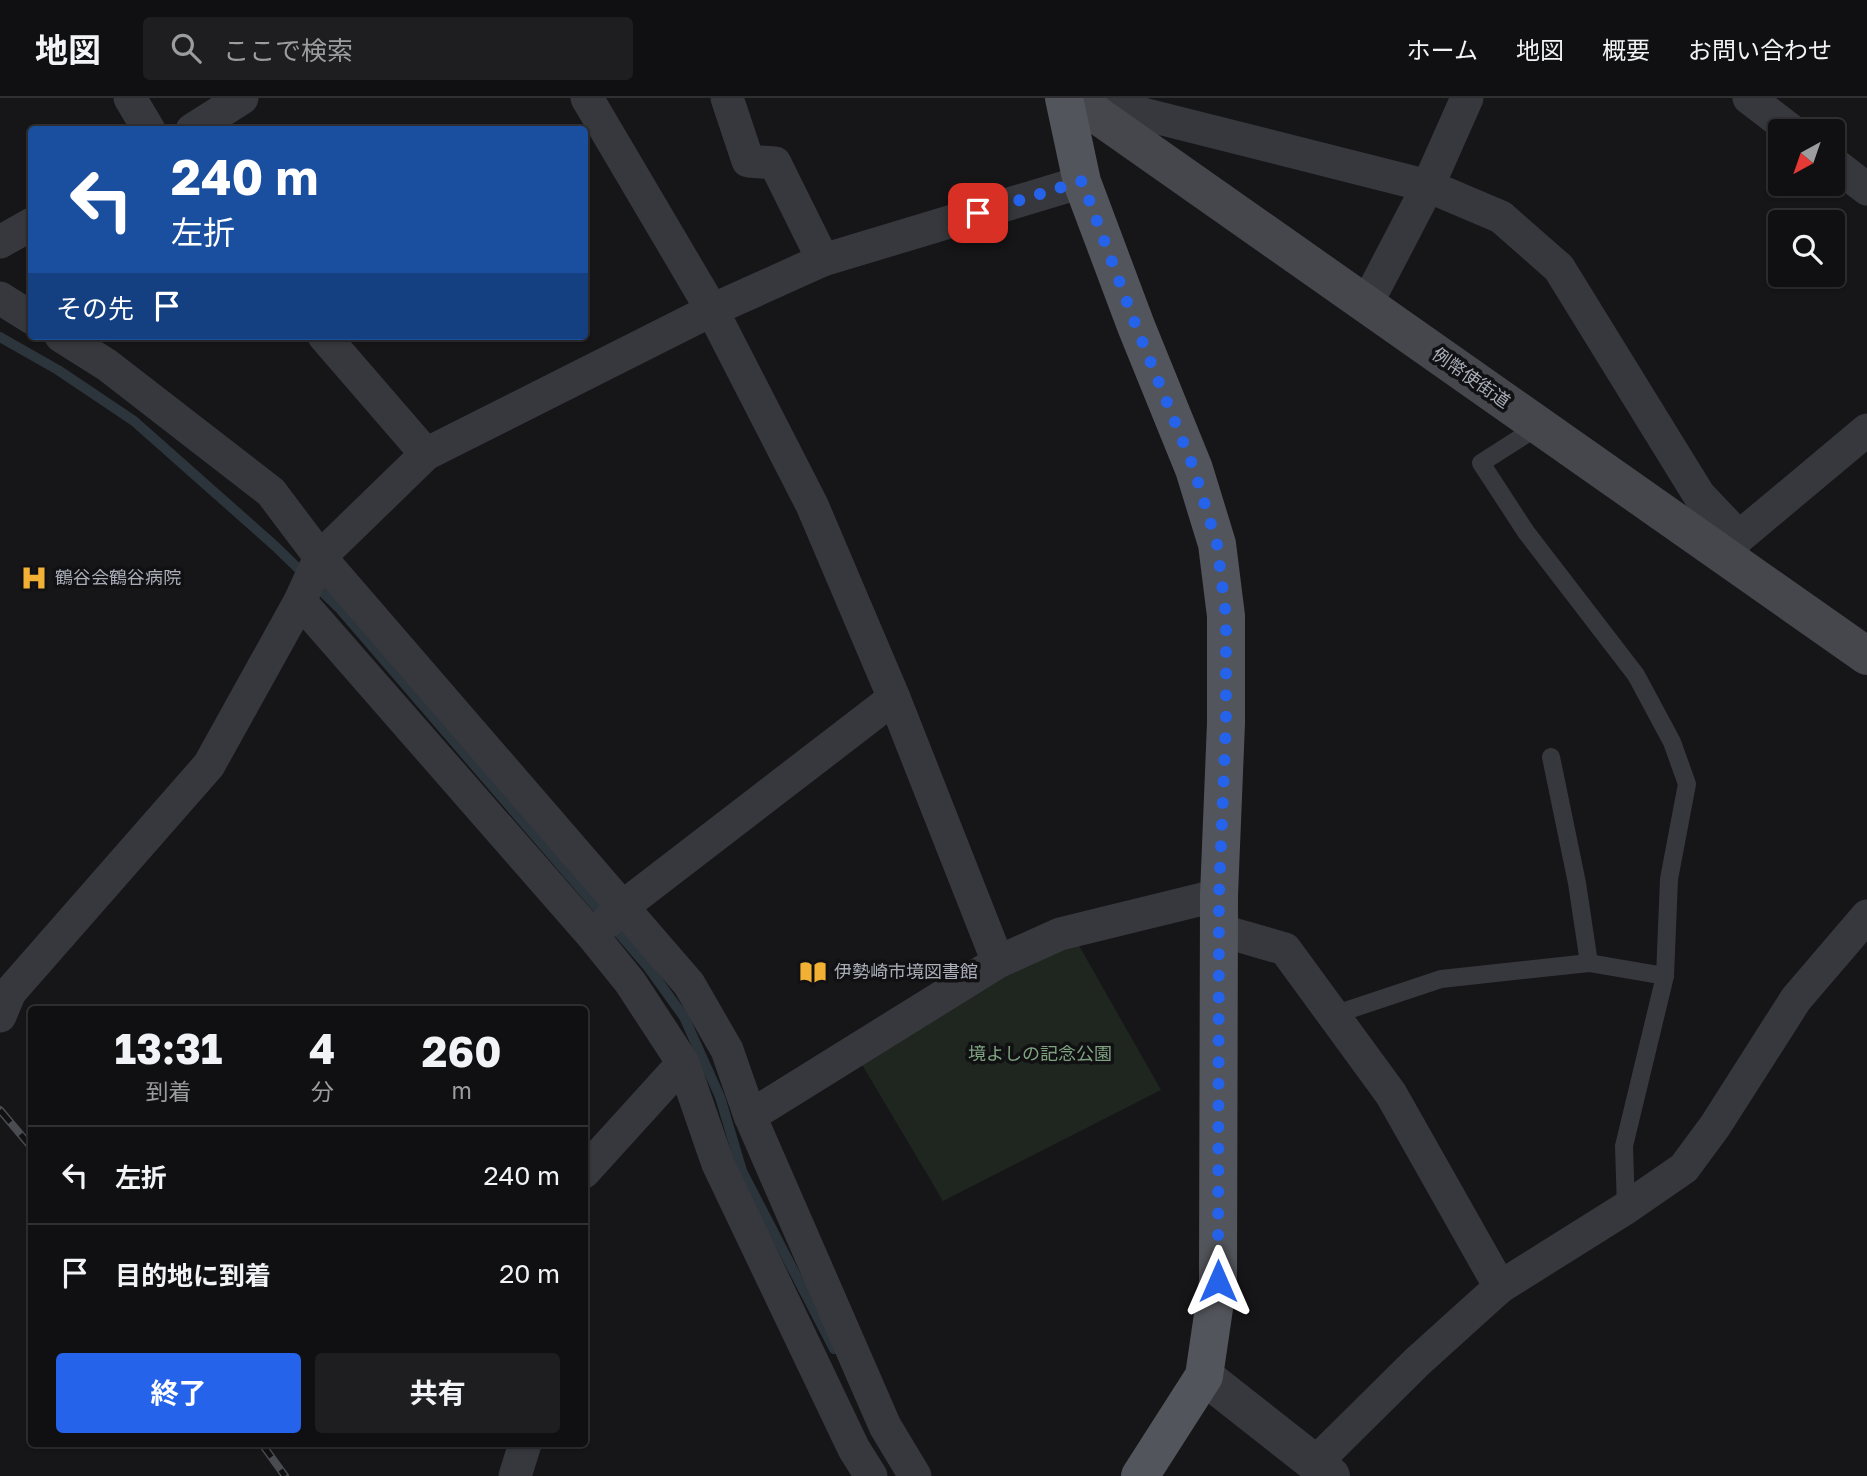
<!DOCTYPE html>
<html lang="ja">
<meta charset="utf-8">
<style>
:root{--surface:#101012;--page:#1e1e20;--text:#f1f3f6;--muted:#9c9d9f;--line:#303032;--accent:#2563eb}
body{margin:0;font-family:"Golos Text","Noto Sans JP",sans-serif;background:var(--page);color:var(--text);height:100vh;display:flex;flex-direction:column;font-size:26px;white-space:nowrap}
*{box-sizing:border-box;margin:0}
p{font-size:23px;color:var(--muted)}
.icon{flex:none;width:38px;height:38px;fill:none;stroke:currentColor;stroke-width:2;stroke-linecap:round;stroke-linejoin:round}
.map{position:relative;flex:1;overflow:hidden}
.panel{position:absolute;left:28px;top:908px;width:560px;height:441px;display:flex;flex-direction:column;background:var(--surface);border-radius:7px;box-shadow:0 2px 5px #0004,0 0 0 2px var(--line)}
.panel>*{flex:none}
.guide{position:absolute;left:28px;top:28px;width:560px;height:214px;border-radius:7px;box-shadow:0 2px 5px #0004,0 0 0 2px var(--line);background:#1a4fa0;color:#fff;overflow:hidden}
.needle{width:46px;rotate:220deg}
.fabs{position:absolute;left:1768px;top:21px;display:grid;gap:14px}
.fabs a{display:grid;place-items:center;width:77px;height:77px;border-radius:7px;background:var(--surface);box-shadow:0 2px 5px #0004,0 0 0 2px var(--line);font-size:35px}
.pin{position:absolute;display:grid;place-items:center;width:60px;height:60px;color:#fff;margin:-30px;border-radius:14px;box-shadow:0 4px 10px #0006}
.me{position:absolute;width:77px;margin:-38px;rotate:0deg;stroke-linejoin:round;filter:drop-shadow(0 0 5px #0008)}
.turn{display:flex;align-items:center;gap:24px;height:147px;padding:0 28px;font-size:32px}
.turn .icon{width:91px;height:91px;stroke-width:2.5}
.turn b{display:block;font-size:49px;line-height:60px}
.then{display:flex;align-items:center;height:66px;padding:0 28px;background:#0003;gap:14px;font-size:26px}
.eta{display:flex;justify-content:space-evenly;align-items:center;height:119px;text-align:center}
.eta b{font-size:42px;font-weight:700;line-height:49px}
.action{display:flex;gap:14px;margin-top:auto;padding:14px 28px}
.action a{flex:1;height:80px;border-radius:7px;background:var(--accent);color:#fff;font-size:28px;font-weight:700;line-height:80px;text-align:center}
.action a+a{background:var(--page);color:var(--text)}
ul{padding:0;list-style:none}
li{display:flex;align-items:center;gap:21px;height:98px;padding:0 28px;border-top:2px solid var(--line)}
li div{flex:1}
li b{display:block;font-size:26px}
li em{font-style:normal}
header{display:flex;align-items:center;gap:42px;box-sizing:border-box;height:98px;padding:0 35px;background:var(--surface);border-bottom:2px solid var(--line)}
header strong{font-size:33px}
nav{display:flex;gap:38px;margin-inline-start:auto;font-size:24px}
.search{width:490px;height:63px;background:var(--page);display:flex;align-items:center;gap:18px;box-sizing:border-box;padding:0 24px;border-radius:7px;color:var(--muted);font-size:26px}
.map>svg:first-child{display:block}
.green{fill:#1e261f}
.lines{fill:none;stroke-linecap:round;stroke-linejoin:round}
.stream{stroke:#2c353c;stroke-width:10}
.service{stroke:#37383d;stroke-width:18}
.minor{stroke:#37383d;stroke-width:33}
.tertiary{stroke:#37383d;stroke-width:38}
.secondary{stroke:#45474d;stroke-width:38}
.primary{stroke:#53555c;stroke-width:38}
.rail-casing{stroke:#4a4c52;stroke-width:8}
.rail{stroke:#111113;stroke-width:5;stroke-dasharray:16;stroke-linecap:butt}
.route{stroke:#2563eb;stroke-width:12;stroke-dasharray:0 21.6}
.labels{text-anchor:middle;stroke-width:7;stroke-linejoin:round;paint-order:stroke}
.street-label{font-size:18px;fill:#a8adb8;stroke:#111113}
.poi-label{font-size:18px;fill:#a8adb8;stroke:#111113;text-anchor:start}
.park-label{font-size:18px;fill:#7fa381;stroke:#111113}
</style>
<header>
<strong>地図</strong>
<div class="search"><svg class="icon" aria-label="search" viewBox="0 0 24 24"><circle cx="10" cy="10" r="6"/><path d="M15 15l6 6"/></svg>ここで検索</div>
<nav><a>ホーム</a><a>地図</a><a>概要</a><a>お問い合わせ</a></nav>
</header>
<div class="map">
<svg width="1867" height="1378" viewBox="0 0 1867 1378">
<rect width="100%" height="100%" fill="#161618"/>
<path class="green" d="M1077,844L1161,992L943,1103L861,965L1018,867Z"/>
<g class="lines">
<path class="stream" d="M0,239L58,272L134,323L275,448L340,511L648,869L684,919L720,999L742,1073L834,1251"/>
<g class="service">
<path d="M1539,328L1481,365L1526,434L1636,577L1672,644L1687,686L1669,781L1665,878L1624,1048L1626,1110"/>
<path d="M1551,659L1577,785L1589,865"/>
<path d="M1333,917L1441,881L1589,865L1665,878"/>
</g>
<g class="minor">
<path d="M130,0L149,32"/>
<path d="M587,0L712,212L812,407L894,600L998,864"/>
<path d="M727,0L748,63L775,65L823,162"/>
<path d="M1749,0L1792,33"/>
<path d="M1097,17L1135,14L1428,88L1501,119L1559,170L1699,397L1739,439"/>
<path d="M192,32L242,0"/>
<path d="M1832,64L1867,91"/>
<path d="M0,144L32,126"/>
<path d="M0,200L32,220"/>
<path d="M1366,207L1428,88L1467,0"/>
<path d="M61,238L107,267L271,394L320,459L689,886L727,952L750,1018L885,1328L915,1378"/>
<path d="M324,238L426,356"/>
<path d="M1727,455L1739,439L1867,332"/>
<path d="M300,503L592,837L630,884L683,965L718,1066L854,1351L871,1378"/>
<path d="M607,824L621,810L894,600"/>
<path d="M1219,832L1285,851L1391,996L1500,1189"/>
<path d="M0,918L10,894L209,667L300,503L320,459L426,356L712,212L823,162L1082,84"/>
<path d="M750,1018L998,864L1060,836L1219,797"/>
<path d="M584,1074L683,965"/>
<path d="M1315,1365L1417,1264L1500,1189L1626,1110L1684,1070L1715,1028L1796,901L1867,818"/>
<path d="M515,1378L525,1346"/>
</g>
<path class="tertiary" d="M1204,1278L1331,1378"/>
<path class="secondary" d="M1077,0L1097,17L1867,558"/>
<path class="primary" d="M1064,0L1082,84L1136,228L1194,371L1217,446L1226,518V625L1219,797L1218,1183L1204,1278L1140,1378"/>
<g class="rail-casing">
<g id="rail">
<path d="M0,1012L32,1050"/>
<path d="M262,1346L285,1378"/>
</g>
</g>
<use href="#rail" class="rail"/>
</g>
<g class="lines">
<path class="route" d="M978,115L1082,83L1136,228L1194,371L1217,446L1226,518V625L1219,797L1218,1183"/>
</g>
<defs>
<g id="hospital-bare" transform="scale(2.1)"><path d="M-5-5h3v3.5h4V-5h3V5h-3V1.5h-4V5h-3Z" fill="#f2b134" stroke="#111113" stroke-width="2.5" paint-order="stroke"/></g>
<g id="library-bare" transform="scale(2.1)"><path d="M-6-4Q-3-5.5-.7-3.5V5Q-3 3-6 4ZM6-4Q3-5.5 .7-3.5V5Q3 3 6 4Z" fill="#f2b134" stroke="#111113" stroke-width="2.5" paint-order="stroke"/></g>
</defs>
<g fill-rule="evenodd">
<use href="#hospital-bare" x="34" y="480"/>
<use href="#library-bare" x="813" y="874"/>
</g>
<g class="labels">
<g class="street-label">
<text transform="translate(1471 280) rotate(35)" y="6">例幣使街道</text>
</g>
<g class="poi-label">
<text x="55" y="486">鶴谷会鶴谷病院</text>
<text x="834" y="880">伊勢崎市境図書館</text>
</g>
<g class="park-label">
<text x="1040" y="962">境よしの記念公園</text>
</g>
</g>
</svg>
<div class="fabs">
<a><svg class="needle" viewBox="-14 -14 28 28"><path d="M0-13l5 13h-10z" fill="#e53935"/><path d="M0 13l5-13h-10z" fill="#9c9d9f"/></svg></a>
<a><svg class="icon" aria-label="search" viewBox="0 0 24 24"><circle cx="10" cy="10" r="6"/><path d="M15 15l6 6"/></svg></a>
</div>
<div class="pin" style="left:978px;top:115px;background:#d93025"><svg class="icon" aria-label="arrive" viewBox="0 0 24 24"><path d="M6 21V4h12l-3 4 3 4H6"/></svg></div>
<svg class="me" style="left:1218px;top:1183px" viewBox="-20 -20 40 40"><path d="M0-17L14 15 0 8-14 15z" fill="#2563eb" stroke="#fff" stroke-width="4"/></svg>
<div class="guide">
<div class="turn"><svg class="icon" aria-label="left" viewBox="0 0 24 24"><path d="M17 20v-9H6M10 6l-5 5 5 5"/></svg><div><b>240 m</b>左折</div></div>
<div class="then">その先<svg class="icon" aria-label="arrive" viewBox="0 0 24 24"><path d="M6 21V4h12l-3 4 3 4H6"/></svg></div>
</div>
<section class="panel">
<div class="eta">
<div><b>13:31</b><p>到着</p></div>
<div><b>4</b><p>分</p></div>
<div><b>260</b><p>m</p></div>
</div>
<ul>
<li><svg class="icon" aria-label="left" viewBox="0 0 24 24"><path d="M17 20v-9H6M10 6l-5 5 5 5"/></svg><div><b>左折</b></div><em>240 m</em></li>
<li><svg class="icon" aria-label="arrive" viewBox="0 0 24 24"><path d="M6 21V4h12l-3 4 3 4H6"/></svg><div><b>目的地に到着</b></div><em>20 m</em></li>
</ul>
<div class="action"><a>終了</a><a>共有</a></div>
</section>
</div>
